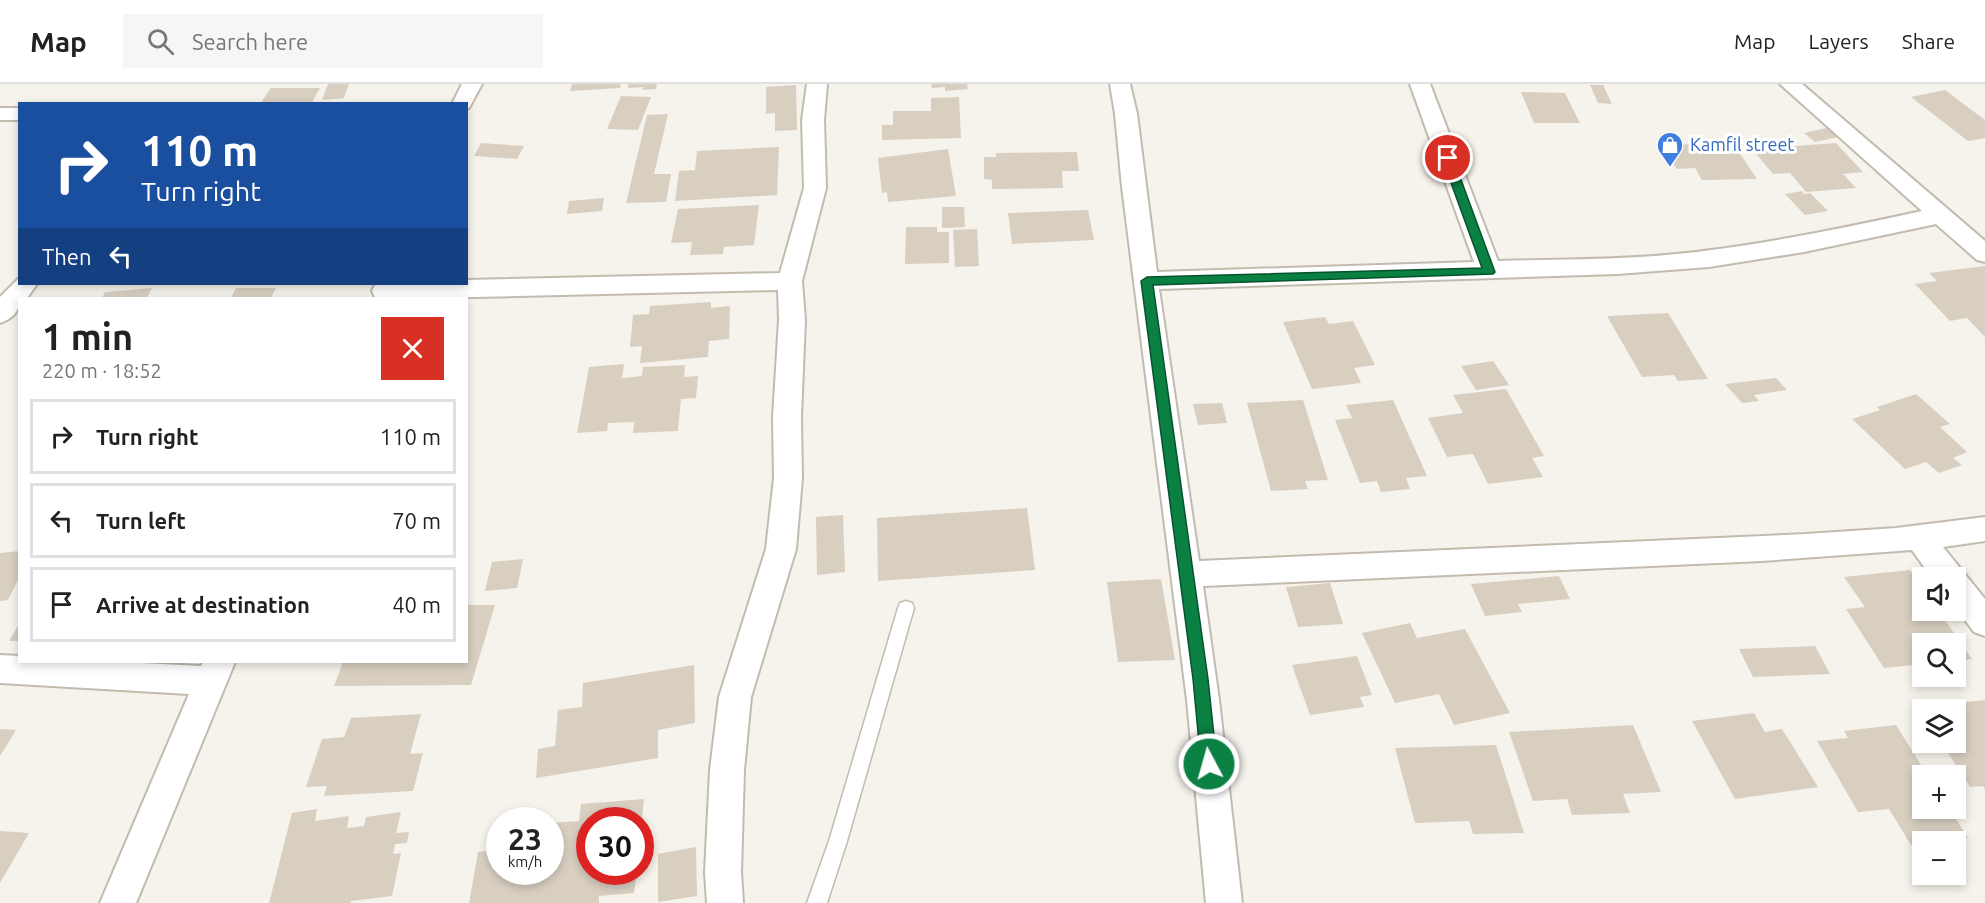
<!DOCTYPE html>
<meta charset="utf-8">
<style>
:root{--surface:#fff;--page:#f6f6f6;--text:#222;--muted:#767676;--line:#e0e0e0}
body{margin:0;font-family:Ubuntu,sans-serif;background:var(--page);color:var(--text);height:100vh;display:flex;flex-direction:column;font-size:22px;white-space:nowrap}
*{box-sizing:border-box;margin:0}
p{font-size:20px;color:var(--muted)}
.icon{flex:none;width:33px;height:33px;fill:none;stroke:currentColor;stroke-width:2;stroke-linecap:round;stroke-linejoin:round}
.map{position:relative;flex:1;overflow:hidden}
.drawer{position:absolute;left:18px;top:213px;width:450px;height:366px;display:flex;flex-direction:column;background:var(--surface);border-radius:0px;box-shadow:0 3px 9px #0003}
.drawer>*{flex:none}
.top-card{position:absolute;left:18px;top:18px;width:450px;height:183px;border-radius:0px;box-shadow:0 3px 9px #0003;background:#1a4fa0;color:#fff;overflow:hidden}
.fabs{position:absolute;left:1912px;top:483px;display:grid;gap:12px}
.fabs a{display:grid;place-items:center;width:54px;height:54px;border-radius:0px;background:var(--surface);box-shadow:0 3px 9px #0003;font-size:30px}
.speed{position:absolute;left:486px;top:723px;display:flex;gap:12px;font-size:30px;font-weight:700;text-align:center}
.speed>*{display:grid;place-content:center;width:78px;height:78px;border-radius:50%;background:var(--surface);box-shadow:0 3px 9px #0003;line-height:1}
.speed small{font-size:15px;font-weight:400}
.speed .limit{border:9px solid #d22;background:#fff;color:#111}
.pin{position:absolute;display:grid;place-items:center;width:51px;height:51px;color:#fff;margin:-26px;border:3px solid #fff;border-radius:50%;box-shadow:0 2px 6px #0007}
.me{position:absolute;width:66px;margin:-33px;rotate:354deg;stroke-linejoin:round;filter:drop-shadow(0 0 4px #0008)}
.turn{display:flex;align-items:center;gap:21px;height:126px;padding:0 24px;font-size:27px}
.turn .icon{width:78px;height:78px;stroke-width:2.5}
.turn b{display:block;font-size:42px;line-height:51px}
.then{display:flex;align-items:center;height:57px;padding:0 24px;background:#0003;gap:12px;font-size:22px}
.round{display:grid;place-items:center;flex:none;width:63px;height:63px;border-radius:0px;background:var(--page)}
.headline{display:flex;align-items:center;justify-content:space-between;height:102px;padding:0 24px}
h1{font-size:36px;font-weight:700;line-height:45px}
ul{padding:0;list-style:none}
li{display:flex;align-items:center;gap:18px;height:75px;margin:0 12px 9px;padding:0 12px;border:3px solid var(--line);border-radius:0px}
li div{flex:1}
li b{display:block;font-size:22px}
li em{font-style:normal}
header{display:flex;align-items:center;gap:36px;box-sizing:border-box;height:84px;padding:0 30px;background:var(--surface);border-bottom:2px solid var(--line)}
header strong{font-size:28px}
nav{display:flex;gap:33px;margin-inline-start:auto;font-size:21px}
.search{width:420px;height:54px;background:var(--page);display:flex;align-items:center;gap:15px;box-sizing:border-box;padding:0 21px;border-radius:0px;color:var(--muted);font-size:22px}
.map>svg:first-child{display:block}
.building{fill:#d8cfc1}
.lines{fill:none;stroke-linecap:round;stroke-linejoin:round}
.service-casing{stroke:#c2bbae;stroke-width:3}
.minor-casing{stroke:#c2bbae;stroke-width:4}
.service{fill:#fff;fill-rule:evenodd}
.minor{fill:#fff;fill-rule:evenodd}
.route{fill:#0b8043;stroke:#07532c;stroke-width:1.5}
.labels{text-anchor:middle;stroke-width:6;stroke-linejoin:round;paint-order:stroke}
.far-shop-label{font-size:18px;fill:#366cbe;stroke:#fff;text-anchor:start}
</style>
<header>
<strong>Map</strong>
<div class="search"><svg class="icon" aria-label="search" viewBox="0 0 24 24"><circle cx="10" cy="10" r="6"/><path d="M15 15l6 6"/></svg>Search here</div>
<nav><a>Map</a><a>Layers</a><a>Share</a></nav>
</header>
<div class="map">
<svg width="1985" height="819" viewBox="0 0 1985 819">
<rect width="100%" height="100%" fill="#f6f3ec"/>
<g class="building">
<path d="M328,0H349L344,14L322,16Z"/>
<path d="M572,0H621L620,4L570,7Z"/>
<path d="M628,0H657L656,5L642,6L643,3L628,4Z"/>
<path d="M931,0H967L968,5L945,7V3L932,4Z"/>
<path d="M796,1L797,46L775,47V29L766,30V3Z"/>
<path d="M1590,1H1603L1612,20L1598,19Z"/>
<path d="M271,4H320L312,18L306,20H260Z"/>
<path d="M1945,6L1985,36V54L1968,57L1911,13Z"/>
<path d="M1521,8L1565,9L1580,39H1534Z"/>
<path d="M621,12L651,13L638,46L607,45Z"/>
<path d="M959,13L961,54L882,56V41H893V27H931V14Z"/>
<path d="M668,30L654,90H671L666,118L626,119L647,31Z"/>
<path d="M1831,43L1843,52L1815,58L1804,49Z"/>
<path d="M481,59L524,62L517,75L474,72Z"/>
<path d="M1733,59L1757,95L1702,96L1695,84L1677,85L1662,61Z"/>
<path d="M1836,59L1863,88L1843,90L1856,104L1806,108L1790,89L1773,90L1752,65Z"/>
<path d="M779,63L777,111L675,117L679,87L695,86L697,67Z"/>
<path d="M948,65L956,112L888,118L887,108L882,109L878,74Z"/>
<path d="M1077,68L1079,87H1062L1063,104L992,105V96L984,95V73H996V69Z"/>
<path d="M1802,107L1804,110L1810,109L1828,127L1805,131L1785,110Z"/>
<path d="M604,114L602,127L567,130L569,117Z"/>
<path d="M759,121L754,161L724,163L723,170L690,171L692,158L671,159L678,125Z"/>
<path d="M942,123H964L965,143L942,144Z"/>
<path d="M1088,126L1094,156L1012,160L1008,129Z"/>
<path d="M906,143H937V148H949V179L905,180Z"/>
<path d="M977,145L979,182L955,183L953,146Z"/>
<path d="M1985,182V253L1967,234L1950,237L1915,200L1937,197L1929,189Z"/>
<path d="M152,204L147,214H102L105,208Z"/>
<path d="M236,204H276L271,214H231Z"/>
<path d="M711,218V224L730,222L729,255L709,257L708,273L640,279L642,262L630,263L633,231L649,230L650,222Z"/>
<path d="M1668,229L1708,295L1678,297L1674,291L1642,293L1607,232Z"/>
<path d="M1325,233L1329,240L1353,237L1375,281L1354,284L1361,299L1312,305L1283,238Z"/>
<path d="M1493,277L1509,301L1476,306L1461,282Z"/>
<path d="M624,280L622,294L642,292L643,283L685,281L684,293L698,292L696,314L681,315L678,347L633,349L634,338L608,339L607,347L577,349L589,283Z"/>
<path d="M1776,294L1787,306L1754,311L1759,317L1742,319L1725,300Z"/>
<path d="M1506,305L1544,372L1532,374L1543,393L1488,400L1473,370L1447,373L1428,334L1463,329L1453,311Z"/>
<path d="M1916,310L1950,340L1940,343L1967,368L1953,374L1962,381L1939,389L1926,378L1905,385L1852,335L1880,326L1877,323Z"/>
<path d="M1303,316L1328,396L1305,397L1308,405L1271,407L1247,319Z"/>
<path d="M1393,316L1427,392L1406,394L1410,405L1381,408L1377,397L1360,399L1335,336L1352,334L1346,321Z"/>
<path d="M1222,319L1227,339L1198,341L1193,320Z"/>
<path d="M1027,424L1035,486L878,497L877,434Z"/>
<path d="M843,431L845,488L817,491L816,433Z"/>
<path d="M20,467V492L8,516L0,517V469Z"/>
<path d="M523,475L517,504L485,507L492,478Z"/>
<path d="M1910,486L1923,505V526H1938L1972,575L1956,577V560H1923V580L1884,584L1846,525L1865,523L1844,493Z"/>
<path d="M1559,492L1570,515L1518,520L1522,528L1485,532L1471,500Z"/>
<path d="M1161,495L1175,576L1118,578L1107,498Z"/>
<path d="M1330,499L1343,540L1298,543L1286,503Z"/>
<path d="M466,521H495L471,601L334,602L343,578H466Z"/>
<path d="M20,538V557H9Z"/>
<path d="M1410,539L1417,554L1465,545L1510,629L1454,641L1439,610L1395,619L1362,549Z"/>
<path d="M1815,562L1830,590L1753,593L1739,565Z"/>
<path d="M1357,572L1372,611L1360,613L1364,623L1310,631L1292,581Z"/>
<path d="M694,581L695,639L658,646V674L536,694L538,665L555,662L558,626L582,623L583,599Z"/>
<path d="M1985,616V705L1983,702L1970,703L1941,658H1956V626H1934L1931,622Z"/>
<path d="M1754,629L1765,648L1782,645L1818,703L1735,715L1692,637Z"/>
<path d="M421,630L410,670L423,669L413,707L324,712L327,702L306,703L322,655L344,653L351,634Z"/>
<path d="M1633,641L1661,708L1623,710L1630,729L1572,731L1567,715L1533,717L1509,648Z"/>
<path d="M1896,641L1928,692H1923V724H1949L1968,754L1923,758V760L1911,761L1889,725L1858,728L1817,657L1848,654L1844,647Z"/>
<path d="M0,645L16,646L0,672Z"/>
<path d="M1496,661L1524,749L1473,750L1469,737L1415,739L1395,664Z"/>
<path d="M644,715L642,736H590V788H637L634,809L599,812V819H469L478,768L500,766V788H550V739L579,737L581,720Z"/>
<path d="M317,725L315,737L349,732L347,744L364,742L366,733L401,728L396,749L409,748L407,759L395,760L393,770L401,769L392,812L351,817L350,819H269L292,729Z"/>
<path d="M0,747L29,749L0,799Z"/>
<path d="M696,763L697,812L658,818V770Z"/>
</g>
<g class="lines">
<g class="service-casing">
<path id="service" d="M906,517L912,519L914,524L847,757L827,819H807L829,757L898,524L900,519Z"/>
</g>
<g class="minor-casing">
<g id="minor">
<path d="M462,0H482L469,24L466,25V20H452Z"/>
<path d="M807,0H827L824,36L826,104L802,197L805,236L801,333L802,394L796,465L751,613L744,686L741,788L743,819H707L705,788L710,686L719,613L766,465L774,394L773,333L779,236L778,206L430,214H380L375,213L372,207L375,201L380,200H466V196L780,189L804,104L802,36Z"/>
<path d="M1110,0H1130L1137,30L1157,188L1474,178L1410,0H1430L1498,177C1568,175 1641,176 1711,166C1782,157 1852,142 1922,127L1780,0H1802L1985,157V178L1977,176L1936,140L1804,168L1709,183L1617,190L1159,205L1199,477L1806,450L1896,444L1985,433V457L1943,463L1985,515V552L1974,548L1956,524V494H1932L1912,466L1762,477L1203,502L1219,616L1242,819H1206L1187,616L1122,103L1115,30Z"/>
<rect x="0" y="24" width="20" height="12"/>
<path d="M20,193V200H37L27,214H20C20,227 12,235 0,239V213Z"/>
<path d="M0,571L20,572V578H123L201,582L203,578H235L136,819H100L189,610L0,599Z"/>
</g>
</g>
<use href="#service" class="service"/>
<use href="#minor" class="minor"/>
</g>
<path class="route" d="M1448,71L1453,74L1495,188L1493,190L1153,201L1208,595L1217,680L1215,686L1209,688L1204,686L1201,680L1193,595L1141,197L1147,193L1482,184L1442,74Z"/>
<defs>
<g id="shop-pin" transform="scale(1.35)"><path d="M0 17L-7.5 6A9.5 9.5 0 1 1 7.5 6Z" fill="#3f7fe0" stroke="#fff"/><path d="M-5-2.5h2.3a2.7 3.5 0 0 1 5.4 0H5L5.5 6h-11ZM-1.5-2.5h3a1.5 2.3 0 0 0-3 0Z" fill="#fff"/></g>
</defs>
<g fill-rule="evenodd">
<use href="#shop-pin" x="1670" y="61"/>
</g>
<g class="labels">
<g class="far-shop-label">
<text x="1690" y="67">Kamfil street</text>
</g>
</g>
</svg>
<div class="fabs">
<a><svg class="icon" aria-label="sound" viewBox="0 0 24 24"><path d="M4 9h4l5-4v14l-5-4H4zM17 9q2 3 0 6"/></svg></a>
<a><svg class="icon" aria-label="search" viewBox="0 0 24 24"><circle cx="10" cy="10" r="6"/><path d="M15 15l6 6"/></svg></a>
<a><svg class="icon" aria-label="layers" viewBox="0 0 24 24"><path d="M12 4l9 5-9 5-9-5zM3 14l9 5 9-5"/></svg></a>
<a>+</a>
<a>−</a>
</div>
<div class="speed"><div>23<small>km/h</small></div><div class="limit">30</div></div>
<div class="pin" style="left:1448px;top:74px;background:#d93025"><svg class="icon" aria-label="arrive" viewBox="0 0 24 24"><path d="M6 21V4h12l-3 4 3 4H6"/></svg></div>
<svg class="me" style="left:1209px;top:680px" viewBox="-20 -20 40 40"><circle r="17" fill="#0b8043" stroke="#fff" stroke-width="3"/><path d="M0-11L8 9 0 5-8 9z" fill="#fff"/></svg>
<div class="top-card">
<div class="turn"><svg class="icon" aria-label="right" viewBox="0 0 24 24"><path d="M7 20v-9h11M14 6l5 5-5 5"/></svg><div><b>110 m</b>Turn right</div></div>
<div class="then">Then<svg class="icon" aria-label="left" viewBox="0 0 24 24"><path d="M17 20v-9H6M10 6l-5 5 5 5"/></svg></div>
</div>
<section class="drawer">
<div class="headline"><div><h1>1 min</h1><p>220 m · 18:52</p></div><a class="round" style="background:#d93025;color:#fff"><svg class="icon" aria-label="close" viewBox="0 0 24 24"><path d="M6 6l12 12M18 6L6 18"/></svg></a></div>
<ul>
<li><svg class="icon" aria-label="right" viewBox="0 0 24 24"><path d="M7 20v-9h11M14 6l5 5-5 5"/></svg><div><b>Turn right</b></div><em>110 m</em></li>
<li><svg class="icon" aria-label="left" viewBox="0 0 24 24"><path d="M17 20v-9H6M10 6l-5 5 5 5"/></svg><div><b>Turn left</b></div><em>70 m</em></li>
<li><svg class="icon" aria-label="arrive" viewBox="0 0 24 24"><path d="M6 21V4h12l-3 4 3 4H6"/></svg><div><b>Arrive at destination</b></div><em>40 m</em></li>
</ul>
</section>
</div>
